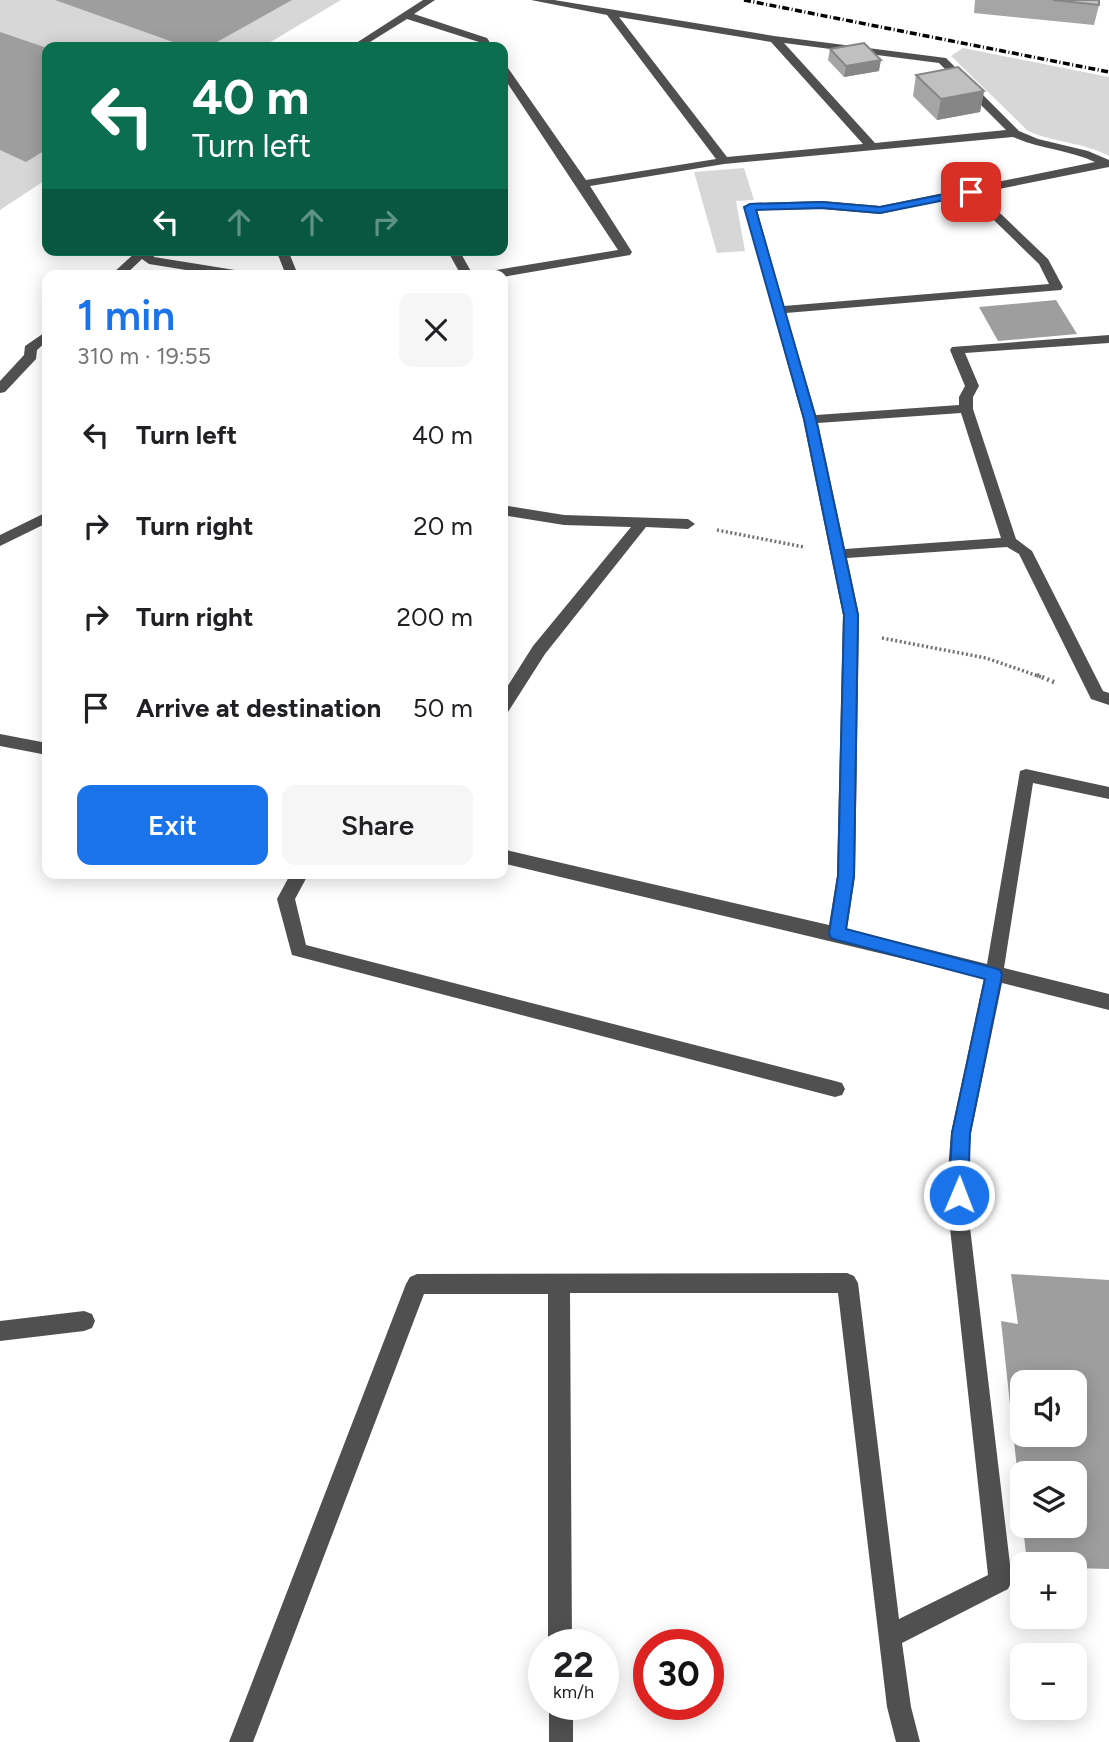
<!DOCTYPE html>
<meta charset="utf-8">
<style>
:root{--surface:#fff;--page:#f6f6f6;--text:#202124;--muted:#757577;--accent:#1a73e8}
body{margin:0;font-family:Figtree,sans-serif;background:var(--page);color:var(--text);height:100vh;display:flex;flex-direction:column;font-size:26px;white-space:nowrap}
*{box-sizing:border-box;margin:0}
p{font-size:23px;color:var(--muted)}
.icon{flex:none;width:38px;height:38px;fill:none;stroke:currentColor;stroke-width:2;stroke-linecap:round;stroke-linejoin:round}
.map{position:relative;flex:1;overflow:hidden}
.sheet{position:absolute;left:42px;top:270px;width:466px;height:609px;display:flex;flex-direction:column;background:var(--surface);border-radius:14px;box-shadow:0 4px 18px #0003}
.sheet>*{flex:none}
.guide{position:absolute;left:42px;top:42px;width:466px;height:214px;border-radius:14px;box-shadow:0 4px 18px #0003;background:#0b6e4f;color:#fff;overflow:hidden}
.fabs{position:absolute;left:1010px;top:1370px;display:grid;gap:14px}
.fabs a{display:grid;place-items:center;width:77px;height:77px;border-radius:14px;background:var(--surface);box-shadow:0 4px 18px #0003;font-size:35px}
.speed{position:absolute;left:528px;top:1629px;display:flex;gap:14px;font-size:35px;font-weight:700;text-align:center}
.speed>*{display:grid;place-content:center;width:91px;height:91px;border-radius:50%;background:var(--surface);box-shadow:0 4px 18px #0003;line-height:1}
.speed small{font-size:18px;font-weight:400}
.speed .limit{border:10px solid #d22;background:#fff;color:#111}
.pin{position:absolute;display:grid;place-items:center;width:60px;height:60px;color:#fff;margin:-30px;border-radius:14px;box-shadow:0 4px 10px #0006}
.me{position:absolute;width:77px;margin:-38px;rotate:1deg;stroke-linejoin:round;filter:drop-shadow(0 0 5px #0008)}
.turn{display:flex;align-items:center;gap:24px;height:147px;padding:0 35px;font-size:32px}
.turn .icon{width:91px;height:91px;stroke-width:2.5}
.turn b{display:block;font-size:49px;line-height:60px}
.lanes{display:flex;align-items:center;height:66px;padding:0 35px;background:#0003;justify-content:center;gap:35px;direction:ltr}
.lanes .off{opacity:.35}
.round{display:grid;place-items:center;flex:none;width:74px;height:74px;border-radius:14px;background:var(--page)}
.overview{display:flex;align-items:center;justify-content:space-between;height:119px;padding:0 35px}
h1{font-size:42px;font-weight:600;line-height:52px;color:var(--accent)}
.action{display:flex;gap:14px;margin-top:auto;padding:14px 35px}
.action a{flex:1;height:80px;border-radius:14px;background:var(--accent);color:#fff;font-size:28px;font-weight:600;line-height:80px;text-align:center}
.action a+a{background:var(--page);color:var(--text)}
ul{padding:0;list-style:none}
li{display:flex;align-items:center;gap:21px;height:91px;padding:0 35px}
li div{flex:1}
li b{display:block;font-size:26px}
li em{font-style:normal}
.map>svg:first-child{display:block}
.green{fill:#d7d7d7}
.water{fill:#9e9e9e;fill-rule:evenodd}
.lines{fill:none;stroke-linecap:round;stroke-linejoin:round}
.path-far1{stroke:#727272;stroke-width:3.5;stroke-dasharray:2 2.5;stroke-linecap:butt}
.path{stroke:#727272;stroke-width:4.5;stroke-dasharray:2 3.5;stroke-linecap:butt}
.minor{fill:#505050;fill-rule:evenodd}
.rail{stroke:#000;stroke-width:3.5;stroke-dasharray:7 2.5 1 2.5;stroke-linecap:butt}
.wall{fill:#a5a5a5}
.shaded-wall{fill:#868686}
.building{fill:#c0c0c0;stroke:#868686;stroke-width:2}
.route{fill:#1a73e8;stroke:#114b97;stroke-width:2}
</style>
<div class="map">
<svg width="1109" height="1742" viewBox="0 0 1109 1742">
<rect width="100%" height="100%" fill="#fff"/>
<g class="green">
<path d="M0,0H341L262,47H47V179L0,210Z"/>
<path d="M963,48L1109,77V156C1084,142 1054,143 1028,131L951,56Z"/>
<path d="M744,168L754,200L736,201L745,251L717,253L694,172Z"/>
</g>
<g class="water">
<path d="M55,0H292L208,47H187Z"/>
<path d="M0,32L47,48V149L26,162L0,150Z"/>
<path d="M1056,300L1077,334L998,341L979,307Z"/>
<path d="M1011,1274L1109,1280V1569L1075,1568L1074,1564H1027L1023,1526H1074V1474H1022V1515L1001,1321L1018,1324ZM1022,1382H1074V1435H1022Z"/>
</g>
<g class="lines">
<g class="path-far1">
<path d="M717,530L804,547"/>
<path d="M882,638L986,658L1041,677"/>
</g>
<path class="path" d="M1037,675L1056,683"/>
<g class="minor">
<path d="M423,0H435L414,14L487,38L493,47H483L479,42L407,19L362,47H350Z"/>
<path d="M531,0H554L774,36L946,58L1019,131L1038,139L1088,151L1109,160V167L979,193L1048,259L1063,287L1061,290L786,313L816,415L959,405V397L965,386L950,350L952,347L1109,335V343L965,353L979,386L973,397V409L1016,539L1032,551L1103,691L1109,693V705L1091,699L1019,554L1007,547L847,558L859,615L855,876L847,929L987,964L1020,771L1026,769L1109,787V799L1033,783L1004,968L1109,994V1010L1002,983L971,1133L968,1171L969,1219L1012,1581L1008,1589L902,1643L911,1707L920,1742H896L887,1707L838,1293H570L572,1645H548V1294H424L253,1742H229L406,1284L410,1277L417,1274L847,1273L854,1276L858,1283L899,1619L988,1575L949,1219L948,1171L951,1133L984,978L502,863V849L829,925L837,876L843,615L803,419L744,207L750,203L822,201L880,206L1095,162C1069,150 1040,149 1013,137L724,164L590,186L632,252L630,255L502,277L484,275L490,271L618,250L502,75V64L506,65L586,180L716,159L607,15ZM619,17L771,42L863,144L727,157ZM784,43L939,63L1006,130L875,143ZM968,195L1039,264L1049,284L784,306L757,210L822,209L880,214ZM961,413L1001,538L845,549L818,423Z"/>
<path d="M138,250H152L154,257L241,271L247,275H217L149,264L142,259L125,275H111Z"/>
<path d="M276,250H288L298,275H286Z"/>
<path d="M447,250H459L473,275H461Z"/>
<path d="M47,331V341L37,350L36,359L5,392L0,393V381L24,355L25,346Z"/>
<path d="M502,505L564,515L688,519L695,524L688,529L646,527L545,654L508,712L502,714V695L533,646L631,527L564,525L502,515Z"/>
<path d="M47,512V523L0,546V535Z"/>
<path d="M0,734L47,743V755L0,746Z"/>
<path d="M291,873H309L295,899L306,945L835,1081L842,1083L845,1089L842,1095L835,1097L292,955L277,899Z"/>
<path d="M84,1311L92,1314L95,1321L92,1328L84,1331L0,1341V1321Z"/>
<rect x="549" y="1704" width="24" height="38"/>
</g>
<path class="rail" d="M744,0L1109,72"/>
</g>
<g class="wall">
<path d="M975,0H1099V5L1094,25L974,13Z"/>
<path d="M830,49L879,71L844,77L828,60Z"/>
<path d="M916,75L984,91L980,112L937,120L913,96Z"/>
</g>
<g class="shaded-wall">
<path d="M881,60L879,71L844,77L846,66Z"/>
<path d="M984,91L980,112L937,120L941,99Z"/>
</g>
<g class="building">
<path d="M1053,0H1099V5Z"/>
<path d="M864,43L881,60L846,66L830,49Z"/>
<path d="M958,67L984,91L941,99L916,75Z"/>
</g>
<path class="route" d="M971,189L977,192L975,194L880,213L822,208L756,210L816,419L858,615L854,876L846,929L994,968L1000,970L1002,975L970,1133L968,1195L965,1201L959,1203L952,1201L949,1195L952,1133L985,979L837,940L831,938L829,934L838,876L844,615L804,419L744,207L750,204L822,202L880,207Z"/>
</svg>
<div class="fabs">
<a><svg class="icon" aria-label="sound" viewBox="0 0 24 24"><path d="M4 9h4l5-4v14l-5-4H4zM17 9q2 3 0 6"/></svg></a>
<a><svg class="icon" aria-label="layers" viewBox="0 0 24 24"><path d="M12 4l9 5-9 5-9-5zM3 14l9 5 9-5"/></svg></a>
<a>+</a>
<a>−</a>
</div>
<div class="speed"><div>22<small>km/h</small></div><div class="limit">30</div></div>
<div class="pin" style="left:971px;top:192px;background:#d93025"><svg class="icon" aria-label="arrive" viewBox="0 0 24 24"><path d="M6 21V4h12l-3 4 3 4H6"/></svg></div>
<svg class="me" style="left:959px;top:1195px" viewBox="-20 -20 40 40"><circle r="17" fill="#1a73e8" stroke="#fff" stroke-width="3"/><path d="M0-11L8 9 0 5-8 9z" fill="#fff"/></svg>
<div class="guide">
<div class="turn"><svg class="icon" aria-label="left" viewBox="0 0 24 24"><path d="M17 20v-9H6M10 6l-5 5 5 5"/></svg><div><b>40 m</b>Turn left</div></div>
<div class="lanes"><svg class="icon" aria-label="left" viewBox="0 0 24 24"><path d="M17 20v-9H6M10 6l-5 5 5 5"/></svg><svg class="icon off" aria-label="ahead" viewBox="0 0 24 24"><path d="M12 20V5M6 11l6-6 6 6"/></svg><svg class="icon off" aria-label="ahead" viewBox="0 0 24 24"><path d="M12 20V5M6 11l6-6 6 6"/></svg><svg class="icon off" aria-label="right" viewBox="0 0 24 24"><path d="M7 20v-9h11M14 6l5 5-5 5"/></svg></div>
</div>
<section class="sheet">
<div class="overview"><div><h1>1 min</h1><p>310 m · 19:55</p></div><a class="round"><svg class="icon" aria-label="close" viewBox="0 0 24 24"><path d="M6 6l12 12M18 6L6 18"/></svg></a></div>
<ul>
<li><svg class="icon" aria-label="left" viewBox="0 0 24 24"><path d="M17 20v-9H6M10 6l-5 5 5 5"/></svg><div><b>Turn left</b></div><em>40 m</em></li>
<li><svg class="icon" aria-label="right" viewBox="0 0 24 24"><path d="M7 20v-9h11M14 6l5 5-5 5"/></svg><div><b>Turn right</b></div><em>20 m</em></li>
<li><svg class="icon" aria-label="right" viewBox="0 0 24 24"><path d="M7 20v-9h11M14 6l5 5-5 5"/></svg><div><b>Turn right</b></div><em>200 m</em></li>
<li><svg class="icon" aria-label="arrive" viewBox="0 0 24 24"><path d="M6 21V4h12l-3 4 3 4H6"/></svg><div><b>Arrive at destination</b></div><em>50 m</em></li>
</ul>
<div class="action"><a>Exit</a><a>Share</a></div>
</section>
</div>
